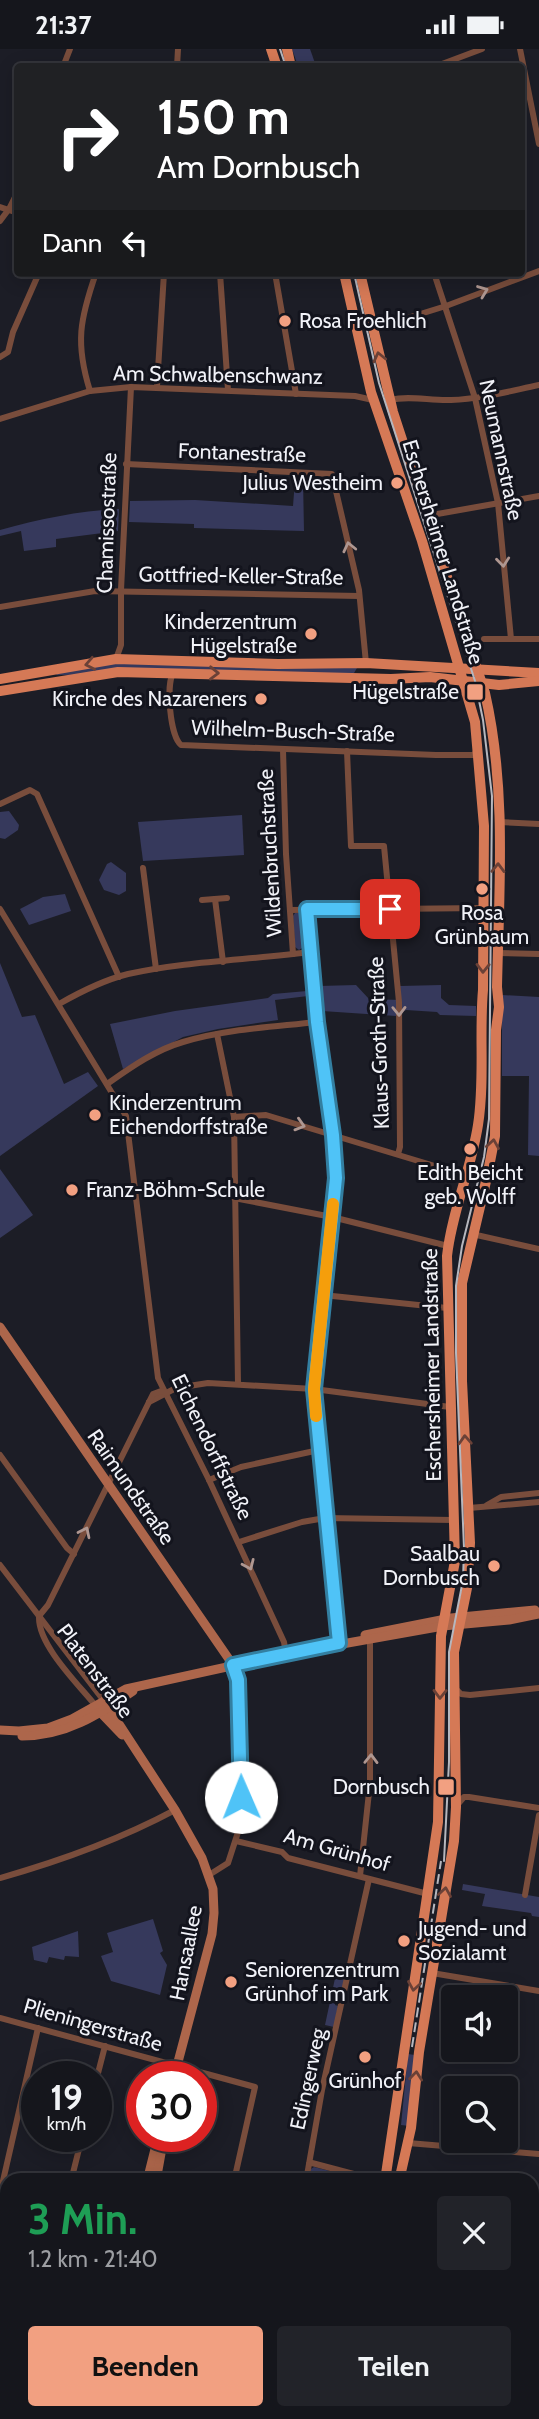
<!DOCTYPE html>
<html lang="de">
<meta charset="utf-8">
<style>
:root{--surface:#15161c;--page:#222329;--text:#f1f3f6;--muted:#9d9fa3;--line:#34353b;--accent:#f2a081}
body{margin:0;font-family:Cabin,sans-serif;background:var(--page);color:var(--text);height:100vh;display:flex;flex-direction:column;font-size:26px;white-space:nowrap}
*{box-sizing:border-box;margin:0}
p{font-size:23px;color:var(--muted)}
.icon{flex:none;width:38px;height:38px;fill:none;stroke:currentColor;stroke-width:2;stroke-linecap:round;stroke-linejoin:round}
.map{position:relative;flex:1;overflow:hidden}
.sheet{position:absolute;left:0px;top:2124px;width:539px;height:247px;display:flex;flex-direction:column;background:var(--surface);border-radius:21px 21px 0 0;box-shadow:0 4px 18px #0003,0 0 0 2px var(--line)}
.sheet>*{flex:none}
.guide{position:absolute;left:14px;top:14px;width:511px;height:214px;border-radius:7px;box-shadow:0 4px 18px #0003,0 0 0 2px var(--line);background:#202124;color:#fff;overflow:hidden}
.tools{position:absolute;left:441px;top:1936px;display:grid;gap:14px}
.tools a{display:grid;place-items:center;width:77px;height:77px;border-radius:7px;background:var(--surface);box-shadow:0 4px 18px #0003,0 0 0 2px var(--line);font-size:35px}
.speed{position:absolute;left:21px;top:2012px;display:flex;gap:14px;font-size:35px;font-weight:700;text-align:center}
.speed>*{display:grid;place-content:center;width:91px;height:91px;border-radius:50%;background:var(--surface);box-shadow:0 4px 18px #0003,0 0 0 2px var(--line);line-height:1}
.speed small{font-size:18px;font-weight:400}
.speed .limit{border:10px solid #d22;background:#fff;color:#111}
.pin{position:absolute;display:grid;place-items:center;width:60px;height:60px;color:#fff;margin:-30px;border-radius:14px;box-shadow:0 4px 10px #0006}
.me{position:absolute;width:77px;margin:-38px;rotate:359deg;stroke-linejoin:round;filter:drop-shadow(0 0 5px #0008)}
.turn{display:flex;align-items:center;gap:24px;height:147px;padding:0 28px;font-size:32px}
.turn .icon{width:91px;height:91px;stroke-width:2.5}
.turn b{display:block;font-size:49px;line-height:60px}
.then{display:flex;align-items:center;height:66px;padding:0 28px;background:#0003;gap:14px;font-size:26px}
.round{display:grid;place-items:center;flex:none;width:74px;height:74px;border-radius:7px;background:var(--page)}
.headline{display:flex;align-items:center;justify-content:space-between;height:119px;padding:0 28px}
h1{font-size:42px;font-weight:800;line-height:52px;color:#1e9e55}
.action{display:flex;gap:14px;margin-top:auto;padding:14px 28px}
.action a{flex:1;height:80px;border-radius:7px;background:var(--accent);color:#111;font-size:28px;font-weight:800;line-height:80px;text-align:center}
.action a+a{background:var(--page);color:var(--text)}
.status{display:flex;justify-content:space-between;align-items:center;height:49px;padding:0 35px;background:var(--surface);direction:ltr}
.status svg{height:19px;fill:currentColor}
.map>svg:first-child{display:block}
.green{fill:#36395c}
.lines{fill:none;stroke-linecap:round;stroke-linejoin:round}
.street{stroke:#794d3c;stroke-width:6}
.secondary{stroke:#ad664b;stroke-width:9}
.primary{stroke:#d57956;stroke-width:10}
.tram{stroke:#b6b7be;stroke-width:2}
.rail{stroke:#b6b7be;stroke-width:2;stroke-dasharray:10 5;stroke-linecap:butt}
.oneway{stroke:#af9791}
.oneway2{stroke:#6a4137}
.route-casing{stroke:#337fa1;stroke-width:18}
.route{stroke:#4fc3f7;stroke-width:12}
.slow{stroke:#f59e0b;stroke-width:12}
.poi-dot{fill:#f2a081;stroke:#13141d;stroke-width:2.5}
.labels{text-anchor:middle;stroke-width:6;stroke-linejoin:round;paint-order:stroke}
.poi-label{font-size:21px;fill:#f1f2f8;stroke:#13141d;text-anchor:end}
.street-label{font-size:21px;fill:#f1f2f8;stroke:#13141d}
</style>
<div class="status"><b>21:37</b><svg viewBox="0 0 49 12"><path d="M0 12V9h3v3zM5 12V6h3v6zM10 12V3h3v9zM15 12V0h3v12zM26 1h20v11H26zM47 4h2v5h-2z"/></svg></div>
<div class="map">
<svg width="539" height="2370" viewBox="0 0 539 2370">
<rect width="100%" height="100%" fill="#1c1d26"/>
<g class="green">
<path d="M292,0H310L316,17H298Z"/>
<path d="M303,430L304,482L194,479V475L129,473L130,452L195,451L293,457L295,431Z"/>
<path d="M119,460L118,482L56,490V498L24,502L21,482L0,487V481C40,470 77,462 119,460Z"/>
<path d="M107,614L357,619L354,624L56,626L57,625Z"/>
<path d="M9,762L19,776L18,781L5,790L0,789V763Z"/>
<path d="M242,766L244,806L143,812L138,773Z"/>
<path d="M111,813L126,824V842L119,846L104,841L99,831L107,815Z"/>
<path d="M65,845L71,862L29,876L20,860L43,848Z"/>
<path d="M295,864H300L303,867L305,897L299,901L295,898L293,867Z"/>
<path d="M0,914L22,968L35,966L64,1035L88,1023L98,1037L0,1107Z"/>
<path d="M356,936L369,950L401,951L400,937L441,936V949L449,956L476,957V967L440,966L437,963L406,961L396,967L322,962L319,937Z"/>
<path d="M307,942L308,947L275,951L278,971L218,980L183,988L123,1020L110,975L175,962L268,949L273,945Z"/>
<path d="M502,946L539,948V1107L528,1106L529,1027H502Z"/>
<path d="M0,1120L33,1166L0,1189Z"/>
<path d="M463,1835L539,1848V1868L532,1867L531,1864L482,1857L485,1845L462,1841Z"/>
<path d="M153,1870L163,1902L160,1904L167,1916L160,1946L111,1932L101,1907L113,1903L107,1884Z"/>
<path d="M78,1882L79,1908L65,1907L64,1911L49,1908L47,1914L34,1911L32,1898Z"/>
<path d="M337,1920L346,1922L343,1939L339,1938L335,1956L338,1957L334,1978L325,1976Z"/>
<path d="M408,2005L415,2006L409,2077L401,2076Z"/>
<path d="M314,2118L342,2125L341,2131L309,2130L311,2120Z"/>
</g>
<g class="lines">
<g class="street">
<path d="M520,0L539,95"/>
<path d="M63,18L70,0"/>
<path d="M177,18L178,0"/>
<path d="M434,18L482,0"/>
<path d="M0,158L18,164"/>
<path d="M0,172L9,160L18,142"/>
<path d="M220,224L228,341"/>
<path d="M275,224L296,345"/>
<path d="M434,224L475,349L498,454L511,590"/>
<path d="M372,280L446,257L539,222"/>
<path d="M0,308L8,303L13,283L39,224"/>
<path d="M157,337L164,224"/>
<path d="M90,342C75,294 80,270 96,224"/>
<path d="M390,351C410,346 430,352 451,351C481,350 510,342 539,336"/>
<path d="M0,370L90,342L131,338L355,347L373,351"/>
<path d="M126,415L332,425L359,541L366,614"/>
<path d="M426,467L539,447"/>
<path d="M0,558L95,542L359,547"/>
<path d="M484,590H539"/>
<path d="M116,610L121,596V541L131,338"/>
<path d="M173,624C166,637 170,687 181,696L436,706H473L477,703"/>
<path d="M283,701L286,805L293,905"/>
<path d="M347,702L351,797H384L399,953L400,1098L398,1105"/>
<path d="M0,755L30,741L37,745L119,928"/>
<path d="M499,773L539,775"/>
<path d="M143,819L156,920"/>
<path d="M215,850L223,913"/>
<path d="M202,851L227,849"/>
<path d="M0,860L126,1067L158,1329L209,1431L284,1593L286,1605"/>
<path d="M307,860L317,973L333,1086L336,1129L314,1340L339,1594"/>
<path d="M290,861L484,859"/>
<path d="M497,904L539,905"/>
<path d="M59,955C80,943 104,931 128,925C186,912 250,911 310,903"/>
<path d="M217,985L234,1068L238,1335"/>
<path d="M107,1035C130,1019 155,1001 183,993C226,980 273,978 317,973"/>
<path d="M234,1068L266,1066L468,1127"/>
<path d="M234,1149L332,1168L448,1197"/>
<path d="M472,1185L539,1200"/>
<path d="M323,1246L447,1259"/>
<path d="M149,1353L176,1339L208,1334L314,1340L450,1358"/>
<path d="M0,1406L67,1499L74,1505"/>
<path d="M209,1431L241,1418L319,1401"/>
<path d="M487,1456L501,1448L539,1444"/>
<path d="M469,1459L539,1453"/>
<path d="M239,1493L302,1473L325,1469L453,1471"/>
<path d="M0,1516L104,1652"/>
<path d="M39,1567L48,1556L153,1345L161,1342L167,1344"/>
<path d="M39,1569C39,1597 78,1635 95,1656"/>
<path d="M456,1640L461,1645L470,1646L539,1639"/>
<path d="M458,1755L464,1748H469L539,1759"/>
<path d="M236,1792L282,1803L288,1809L428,1845"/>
<path d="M209,1826L228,1814L240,1777L242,1733L238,1631L233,1616"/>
<path d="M360,1827L370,1734V1591"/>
<path d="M0,1829C60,1812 119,1791 175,1761"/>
<path d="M525,1846L539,1766"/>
<path d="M432,1924L539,1942"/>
<path d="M0,1969L255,2038L234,2132"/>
<path d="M96,2032L105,1997"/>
<path d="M408,2094L539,2105"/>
<path d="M309,2115L322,2041L369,1830"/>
<path d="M71,2132L82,2088"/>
<path d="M306,2132L309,2115L312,2114L380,2132"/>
<path d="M0,2145L38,1979"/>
<path d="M0,2280L7,2281"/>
<path d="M503,2364V2370"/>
<path d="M16,2370V2364"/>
<path d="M194,2370L195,2364"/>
<path d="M247,2370V2364"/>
<path d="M527,2370V2364"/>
</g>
<g class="secondary">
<path d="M0,1278L233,1616"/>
<path d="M365,1586L451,1569L535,1561"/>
<path d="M104,1652L175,1761L202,1809L213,1840L214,1864L212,1885L174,2028"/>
<path d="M98,1661L122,1686"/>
<path d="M0,1681L19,1682L48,1679L72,1670L126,1640L286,1605L443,1577L509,1571L539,1565"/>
<path d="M22,1687C66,1687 98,1666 133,1642"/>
<path d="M147,2132L158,2088"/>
<path d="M156,2132L164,2088"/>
<path d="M136,2364L137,2370"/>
<path d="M143,2364L144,2370"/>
</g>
<g class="primary">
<path d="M271,0L277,18"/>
<path d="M287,0L291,18"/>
<path d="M344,224L371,343L422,492L475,673L484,777L483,941C479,985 485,1031 478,1076C471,1121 452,1162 447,1207L455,1512L441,1587L438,1773L385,2132"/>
<path d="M360,224L393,363L485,644C507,740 499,841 497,938L499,958L496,981L495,1087L487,1128L462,1234V1332L470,1494L467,1539L454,1603L456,1758L454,1792L419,2003L411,2079L399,2132"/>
<path d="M0,630L116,610L278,615L366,614L539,624"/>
<path d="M0,642L118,623L391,630L430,628L499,636L539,632"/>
<path d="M0,2156L7,2158"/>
<path d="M0,2167L7,2169"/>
<path d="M532,2283L539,2284"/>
<path d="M322,2370L323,2364"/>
<path d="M334,2370L335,2364"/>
</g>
<g class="tram">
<path d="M280,0L286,18"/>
<path d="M354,224L379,334L475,632L483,671L492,747L489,1070L484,1108L462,1197L456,1237V1304L464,1499L463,1531L449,1603V1713L444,1812"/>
</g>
<path class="rail" d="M412,1998L441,1812"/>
</g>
<defs><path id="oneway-chevron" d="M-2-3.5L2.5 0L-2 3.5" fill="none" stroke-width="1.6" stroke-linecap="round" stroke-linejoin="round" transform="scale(1.75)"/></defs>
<g class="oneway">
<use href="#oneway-chevron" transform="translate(483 242) rotate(-21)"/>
<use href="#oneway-chevron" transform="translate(349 498) rotate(-103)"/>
<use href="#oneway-chevron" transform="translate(503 513) rotate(84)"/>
<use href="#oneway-chevron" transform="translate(399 962) rotate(89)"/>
<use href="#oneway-chevron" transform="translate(300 1076) rotate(17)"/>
<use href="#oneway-chevron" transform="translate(85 1483) rotate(-64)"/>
<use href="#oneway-chevron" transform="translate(249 1516) rotate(66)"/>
<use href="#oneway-chevron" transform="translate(371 1710) rotate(-89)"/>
</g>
<g class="oneway2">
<use href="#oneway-chevron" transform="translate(379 308) rotate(-103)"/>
<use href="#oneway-chevron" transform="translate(90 615) rotate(169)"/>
<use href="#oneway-chevron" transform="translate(214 624) rotate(1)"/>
<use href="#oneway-chevron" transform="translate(498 819) rotate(-89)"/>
<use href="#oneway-chevron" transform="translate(483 919) rotate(91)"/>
<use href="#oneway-chevron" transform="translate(493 1095) rotate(-81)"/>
<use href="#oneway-chevron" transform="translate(465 1391) rotate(-93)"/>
<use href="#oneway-chevron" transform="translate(440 1645) rotate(91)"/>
<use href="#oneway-chevron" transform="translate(445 1843) rotate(-81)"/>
<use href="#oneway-chevron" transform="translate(414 1937) rotate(99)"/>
<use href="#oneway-chevron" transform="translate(416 2027) rotate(-84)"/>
</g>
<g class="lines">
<g class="route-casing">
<path id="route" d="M241,1748L238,1631L233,1616L339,1594L314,1340L336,1129L333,1086L317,973L307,860H390"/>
</g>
<use href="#route" class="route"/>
<path class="slow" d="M316,1367L314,1340L333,1155"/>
</g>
<g class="poi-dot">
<circle cx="285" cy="272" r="7"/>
<circle cx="397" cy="434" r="7"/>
<circle cx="311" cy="585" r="7"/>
<rect x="466" y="634" width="18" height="18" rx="3.5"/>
<circle cx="261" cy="650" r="7"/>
<circle cx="482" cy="840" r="7"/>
<circle cx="95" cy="1066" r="7"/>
<circle cx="470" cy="1100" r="7"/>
<circle cx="72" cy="1141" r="7"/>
<circle cx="494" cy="1517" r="7"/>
<rect x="437" y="1729" width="18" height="18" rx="3.5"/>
<circle cx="404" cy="1892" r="7"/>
<circle cx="231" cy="1933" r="7"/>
<circle cx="365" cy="2008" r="7"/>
</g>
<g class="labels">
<g class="poi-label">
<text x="299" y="279" text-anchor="start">Rosa Froehlich</text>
<text x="383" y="441">Julius Westheim</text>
<text x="297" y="580">Kinderzentrum<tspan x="297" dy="24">Hügelstraße</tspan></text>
<text x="459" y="650">Hügelstraße</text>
<text x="247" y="657">Kirche des Nazareners</text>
<text x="482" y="871" text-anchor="middle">Rosa<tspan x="482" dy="24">Grünbaum</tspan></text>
<text x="109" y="1061" text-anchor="start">Kinderzentrum<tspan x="109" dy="24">Eichendorffstraße</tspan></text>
<text x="470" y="1131" text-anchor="middle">Edith Beicht<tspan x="470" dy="24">geb. Wolff</tspan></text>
<text x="86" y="1148" text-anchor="start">Franz-Böhm-Schule</text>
<text x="480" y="1512">Saalbau<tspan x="480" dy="24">Dornbusch</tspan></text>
<text x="430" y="1745">Dornbusch</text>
<text x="418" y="1887" text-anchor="start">Jugend- und<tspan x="418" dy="24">Sozialamt</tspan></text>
<text x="245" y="1928" text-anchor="start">Seniorenzentrum<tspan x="245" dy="24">Grünhof im Park</tspan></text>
<text x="365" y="2039" text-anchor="middle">Grünhof</text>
</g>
<g class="street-label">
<text transform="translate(218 326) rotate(1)" y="7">Am Schwalbenschwanz</text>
<text transform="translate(501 401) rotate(78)" y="7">Neumannstraße</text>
<text transform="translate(242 404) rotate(2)" y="7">Fontanestraße</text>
<text transform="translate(107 474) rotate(-88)" y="7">Chamissostraße</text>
<text transform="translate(443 503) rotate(73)" y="7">Eschersheimer Landstraße</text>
<text transform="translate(241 527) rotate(1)" y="7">Gottfried-Keller-Straße</text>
<text transform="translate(293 682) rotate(2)" y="7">Wilhelm-Busch-Straße</text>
<text transform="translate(270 804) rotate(-93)" y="7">Wildenbruchstraße</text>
<text transform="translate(379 994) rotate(-92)" y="7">Klaus-Groth-Straße</text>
<text transform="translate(432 1316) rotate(-91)" y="7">Eschersheimer Landstraße</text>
<text transform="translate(212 1398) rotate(64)" y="7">Eichendorffstraße</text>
<text transform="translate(131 1438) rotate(55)" y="7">Raimundstraße</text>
<text transform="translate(95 1622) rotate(53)" y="7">Platenstraße</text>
<text transform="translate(337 1801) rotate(16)" y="7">Am Grünhof</text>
<text transform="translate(186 1904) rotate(-79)" y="7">Hansaallee</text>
<text transform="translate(93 1976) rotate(16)" y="7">Plieningerstraße</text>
<text transform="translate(308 2030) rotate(-78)" y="7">Edingerweg</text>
</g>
</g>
</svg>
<div class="tools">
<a><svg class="icon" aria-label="sound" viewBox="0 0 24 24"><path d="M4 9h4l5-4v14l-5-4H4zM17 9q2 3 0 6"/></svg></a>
<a><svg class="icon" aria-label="search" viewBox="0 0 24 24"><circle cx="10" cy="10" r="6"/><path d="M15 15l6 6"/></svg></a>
</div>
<div class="speed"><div>19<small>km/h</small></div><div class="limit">30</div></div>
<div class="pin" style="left:390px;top:860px;background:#d93025"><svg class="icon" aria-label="arrive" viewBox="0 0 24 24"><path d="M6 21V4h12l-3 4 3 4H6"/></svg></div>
<svg class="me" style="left:241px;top:1748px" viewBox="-20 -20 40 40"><circle r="19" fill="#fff"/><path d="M0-13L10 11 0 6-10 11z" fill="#4fc3f7"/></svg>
<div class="guide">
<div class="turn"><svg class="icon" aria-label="right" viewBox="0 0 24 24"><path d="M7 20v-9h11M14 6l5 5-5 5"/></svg><div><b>150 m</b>Am Dornbusch</div></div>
<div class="then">Dann<svg class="icon" aria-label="left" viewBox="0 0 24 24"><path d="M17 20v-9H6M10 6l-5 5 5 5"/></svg></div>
</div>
<section class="sheet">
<div class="headline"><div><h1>3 Min.</h1><p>1.2 km · 21:40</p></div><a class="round"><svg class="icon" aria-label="close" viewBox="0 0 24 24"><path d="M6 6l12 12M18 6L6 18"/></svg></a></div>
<div class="action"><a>Beenden</a><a>Teilen</a></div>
</section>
</div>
